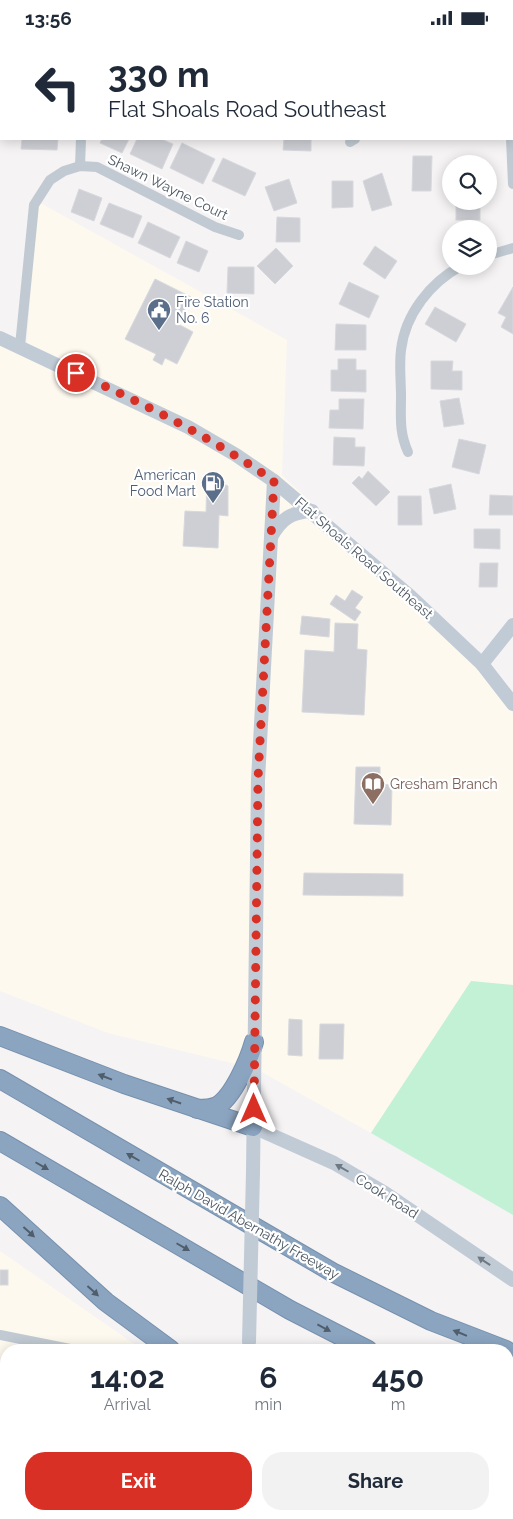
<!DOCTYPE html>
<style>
:root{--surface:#fff;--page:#f2f2f3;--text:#1f2937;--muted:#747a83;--accent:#d93025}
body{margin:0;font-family:Raleway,sans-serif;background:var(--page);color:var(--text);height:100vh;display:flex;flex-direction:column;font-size:19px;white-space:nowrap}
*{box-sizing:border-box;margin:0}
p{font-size:16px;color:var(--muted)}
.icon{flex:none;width:28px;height:28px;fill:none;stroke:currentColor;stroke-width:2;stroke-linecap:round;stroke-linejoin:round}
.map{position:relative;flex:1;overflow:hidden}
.side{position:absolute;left:0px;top:1309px;width:514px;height:176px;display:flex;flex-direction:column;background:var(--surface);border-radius:20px 20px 0 0;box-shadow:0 2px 12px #0003}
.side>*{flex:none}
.banner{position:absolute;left:0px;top:0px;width:514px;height:105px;box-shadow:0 2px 12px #0003;background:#fff;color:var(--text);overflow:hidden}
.controls{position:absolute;left:442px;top:120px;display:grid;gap:10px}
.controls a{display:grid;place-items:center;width:55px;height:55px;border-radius:50%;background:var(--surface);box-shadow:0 2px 12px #0003;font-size:25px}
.pin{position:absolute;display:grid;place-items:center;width:42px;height:42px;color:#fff;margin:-21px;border:2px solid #fff;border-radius:50%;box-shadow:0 1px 5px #0007}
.me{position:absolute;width:55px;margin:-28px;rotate:0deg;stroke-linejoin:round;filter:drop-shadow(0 0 4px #0008)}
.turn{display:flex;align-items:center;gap:18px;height:105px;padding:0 25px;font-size:22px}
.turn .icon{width:65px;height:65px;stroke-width:2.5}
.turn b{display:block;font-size:35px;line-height:42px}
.eta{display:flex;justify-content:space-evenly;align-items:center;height:85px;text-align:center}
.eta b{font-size:30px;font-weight:700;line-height:35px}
.primary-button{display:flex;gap:10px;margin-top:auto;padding:10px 25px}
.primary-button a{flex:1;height:58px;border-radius:20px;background:var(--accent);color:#fff;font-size:20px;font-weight:700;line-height:58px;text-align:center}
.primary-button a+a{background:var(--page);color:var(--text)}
.status{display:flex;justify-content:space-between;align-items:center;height:35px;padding:0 25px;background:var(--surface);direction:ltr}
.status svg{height:14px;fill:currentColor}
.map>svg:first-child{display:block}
.commercial{fill:#fdf9ef}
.green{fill:#c3f1d5}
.building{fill:#cdcfd5;stroke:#d7d9de}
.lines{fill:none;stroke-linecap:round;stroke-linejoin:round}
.highway-casing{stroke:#7690ad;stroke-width:20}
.street{stroke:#c1cad2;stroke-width:10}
.secondary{stroke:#c1cbd6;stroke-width:14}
.highway{stroke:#8ba5c1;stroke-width:18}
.secondary-bridge{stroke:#c1cbd6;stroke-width:14}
.oneway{fill:#505e6b}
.oneway2{fill:#6e7984}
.route{stroke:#d93025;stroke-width:9;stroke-dasharray:0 16.2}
.labels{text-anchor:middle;stroke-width:4.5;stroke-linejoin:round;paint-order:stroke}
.street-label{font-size:14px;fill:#4a5661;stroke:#fff}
.service-label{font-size:14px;fill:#4e5e75;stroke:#fff;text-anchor:start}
.education-label{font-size:14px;fill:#785e54;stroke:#fff;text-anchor:start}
</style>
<div class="status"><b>13:56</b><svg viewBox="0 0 49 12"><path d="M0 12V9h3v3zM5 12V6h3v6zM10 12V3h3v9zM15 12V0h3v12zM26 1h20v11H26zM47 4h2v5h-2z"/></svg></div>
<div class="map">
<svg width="513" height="1484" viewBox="0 0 513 1484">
<rect width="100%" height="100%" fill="#f5f3f3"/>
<g class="commercial">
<path d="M37,166L287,305L282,440L482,629L513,678V950L471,946L371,1098L256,1034L108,998L0,956V309L26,320Z"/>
<path d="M0,1216L143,1315H6V1479H508V1430L513,1433V1484H0Z"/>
</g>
<path class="green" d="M471,946L513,950V1180L371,1098Z"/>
<g class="building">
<path d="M22,104H58L57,115L21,114Z"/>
<path d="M102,104H129L122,118L100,108Z"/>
<path d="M137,104H161L173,109L162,134L130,119Z"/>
<path d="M284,104H311V116L283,115Z"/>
<path d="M182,108L215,124L203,149L170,133Z"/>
<path d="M413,121H432L431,156H412Z"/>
<path d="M223,123L256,138L245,161L212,146Z"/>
<path d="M455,124L484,125V129H455Z"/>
<path d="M382,138L392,170L372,176L363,146Z"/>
<path d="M289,144L297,168L274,176L265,152Z"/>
<path d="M332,146H353V172L332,173Z"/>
<path d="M79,154L102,163L94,186L71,177Z"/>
<rect x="456" y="166" width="24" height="19"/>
<path d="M109,168L142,181L133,203L100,189Z"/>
<path d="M277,182L300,183V207H276Z"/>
<path d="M148,187L180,202L170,223L138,208Z"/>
<path d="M186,206L208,216L199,237L177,228Z"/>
<path d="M375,211L397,226L385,244L363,229Z"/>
<path d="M276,213L293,231L275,249L257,231Z"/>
<path d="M228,232H254V259L227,258Z"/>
<path d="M155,244L191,262L178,289L193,297L177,329L165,323L162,330L153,325L156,319L125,304Z"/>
<path d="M349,247L379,261L369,283L339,269Z"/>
<path d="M513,252V299L501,292L506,282L498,278Z"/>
<path d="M435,272L466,289L456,307L425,289Z"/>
<path d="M336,289L366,290V315H335Z"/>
<path d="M338,324H356V335H366V357L331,356V335H338Z"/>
<path d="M431,326H453L452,336H462V355L431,354Z"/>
<path d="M459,363L464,389L444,392L440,366Z"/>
<path d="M339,364H364L363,394L329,393L330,375H339Z"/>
<path d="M334,402L355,403V412H365L364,431L333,430Z"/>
<path d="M459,404L486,410L479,439L452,432Z"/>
<path d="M368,436L390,457L376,471L352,448L359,441L362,444Z"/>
<path d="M207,440L228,451V481L219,480L218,513L183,511L185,476L206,477Z"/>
<path d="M451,449L456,474L434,479L429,454Z"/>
<path d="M490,460L513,461V480H489Z"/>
<path d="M398,461H421L422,490H398Z"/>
<path d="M474,494H500V514L474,513Z"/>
<path d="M480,528H498L497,552H479Z"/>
<path d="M352,555L363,562L355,573L361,577L355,586L330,569L336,560L345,566Z"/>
<path d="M302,581L330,584L329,602L300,599Z"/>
<path d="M335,588L358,589L357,614L367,615L364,680L302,677L305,615L334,617Z"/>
<path d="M356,732H380V749L392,750L391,790L354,789Z"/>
<path d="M304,838L403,839V861L303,860Z"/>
<path d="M289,984L302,985V1021L288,1020Z"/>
<path d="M320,989H344L343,1024H319Z"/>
<rect x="0" y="1235" width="8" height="15"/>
<path d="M1,1355H6V1374L0,1373Z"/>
<rect x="14" y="1479" width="40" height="5"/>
<rect x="300" y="1479" width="17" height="5"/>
<path d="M396,1479H473L474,1484H395Z"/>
</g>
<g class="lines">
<g class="highway-casing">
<g id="highway">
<path d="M0,1001L124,1049L253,1092"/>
<path d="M0,1044L332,1237L431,1286L506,1315"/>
<path d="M197,1074C204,1074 211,1074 217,1071C233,1062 249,1025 254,1007"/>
<path d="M0,1106L290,1275L368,1315"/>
<path d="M0,1171L106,1267L171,1315"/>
<path d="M508,1371L513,1373"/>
</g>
</g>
<g class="street">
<path d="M82,1V0"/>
<path d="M201,1L202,0"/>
<path d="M511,104L513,149"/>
<path d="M350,107L355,104"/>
<path d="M80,131L81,104"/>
<path d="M489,220L513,213"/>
<path d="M20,311L34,170L50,145L64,136L80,131L97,132L215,192L239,200"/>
<path d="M408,417C399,397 401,382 401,361C401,346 399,330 401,315C405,279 431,247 461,231"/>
<path d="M0,1300L75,1315"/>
</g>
<g class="secondary">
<path d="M0,303L188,392L236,420L274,446L410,561L482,629L513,669"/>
<path d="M271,502C281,484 291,477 312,476"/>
<path d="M482,629L513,590"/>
<path d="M253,1092L334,1128L385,1158L513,1245"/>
<path d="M253,1137L258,745L274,446"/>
<path d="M508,1423L513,1426"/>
<path d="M243,1484V1479"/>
</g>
<use href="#highway" class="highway"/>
<path class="secondary-bridge" d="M249,1307L253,1137"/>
</g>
<defs><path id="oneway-solid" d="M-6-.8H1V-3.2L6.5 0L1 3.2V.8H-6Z" transform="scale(1.25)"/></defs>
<g class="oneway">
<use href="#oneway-solid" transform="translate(105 1042) rotate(-159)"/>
<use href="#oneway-solid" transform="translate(174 1066) rotate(-161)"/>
<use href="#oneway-solid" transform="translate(133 1122) rotate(-150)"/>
<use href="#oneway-solid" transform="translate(42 1131) rotate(30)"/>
<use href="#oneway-solid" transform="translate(29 1197) rotate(42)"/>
<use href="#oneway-solid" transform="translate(183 1212) rotate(30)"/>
<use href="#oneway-solid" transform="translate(93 1256) rotate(42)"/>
<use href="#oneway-solid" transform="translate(324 1293) rotate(28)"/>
<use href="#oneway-solid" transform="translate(460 1298) rotate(-158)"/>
</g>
<g class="oneway2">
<use href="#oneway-solid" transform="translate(342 1133) rotate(-150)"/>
<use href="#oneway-solid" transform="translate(484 1226) rotate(-146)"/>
</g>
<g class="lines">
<path class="route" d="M76,338C145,369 212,403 274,446L258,744L254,1074"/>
</g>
<defs>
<g id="civic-pin" transform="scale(1.25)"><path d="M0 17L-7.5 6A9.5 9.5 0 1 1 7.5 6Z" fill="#5c6f8a" stroke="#fff"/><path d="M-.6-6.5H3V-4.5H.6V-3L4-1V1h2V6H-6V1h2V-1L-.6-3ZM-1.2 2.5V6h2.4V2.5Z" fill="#fff"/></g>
<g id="fuel-pin" transform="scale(1.25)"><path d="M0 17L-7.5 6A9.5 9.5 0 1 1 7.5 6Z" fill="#5c6f8a" stroke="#fff"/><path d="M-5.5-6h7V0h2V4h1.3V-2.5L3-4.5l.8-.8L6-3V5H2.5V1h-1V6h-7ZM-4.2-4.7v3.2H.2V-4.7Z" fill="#fff"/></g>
<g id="library-pin" transform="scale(1.25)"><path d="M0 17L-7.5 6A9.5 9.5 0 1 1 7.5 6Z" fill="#8d6e63" stroke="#fff"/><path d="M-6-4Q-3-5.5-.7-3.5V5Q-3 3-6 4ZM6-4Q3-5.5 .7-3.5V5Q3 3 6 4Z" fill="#fff"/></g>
</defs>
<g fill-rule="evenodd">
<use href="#civic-pin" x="159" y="275"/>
<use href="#fuel-pin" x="213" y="448"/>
<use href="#library-pin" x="373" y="749"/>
</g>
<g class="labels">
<g class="street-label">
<text transform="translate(168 152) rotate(26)" y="5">Shawn Wayne Court</text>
<text transform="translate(364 523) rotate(41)" y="5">Flat Shoals Road Southeast</text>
<text transform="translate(387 1161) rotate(32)" y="5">Cook Road</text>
<text transform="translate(249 1189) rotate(30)" y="5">Ralph David Abernathy Freeway</text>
</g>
<g class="service-label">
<text x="176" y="272">Fire Station<tspan x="176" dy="16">No. 6</tspan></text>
<text x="196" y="445" text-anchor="end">American<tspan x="196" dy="16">Food Mart</tspan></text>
</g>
<g class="education-label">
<text x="390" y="754">Gresham Branch</text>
</g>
</g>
</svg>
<div class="controls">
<a><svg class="icon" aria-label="search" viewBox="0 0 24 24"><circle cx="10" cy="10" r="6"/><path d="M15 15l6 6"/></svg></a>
<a><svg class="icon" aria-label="layers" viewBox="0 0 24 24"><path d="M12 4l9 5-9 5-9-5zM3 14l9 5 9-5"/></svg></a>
</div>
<div class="pin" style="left:76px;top:338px;background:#d93025"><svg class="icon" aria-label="arrive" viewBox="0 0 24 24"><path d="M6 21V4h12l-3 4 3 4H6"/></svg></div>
<svg class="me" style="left:254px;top:1074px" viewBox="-20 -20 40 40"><path d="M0-17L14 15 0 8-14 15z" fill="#d93025" stroke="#fff" stroke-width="4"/></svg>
<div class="banner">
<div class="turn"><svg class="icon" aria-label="left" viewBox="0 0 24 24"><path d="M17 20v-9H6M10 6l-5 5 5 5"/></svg><div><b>330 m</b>Flat Shoals Road Southeast</div></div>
</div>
<section class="side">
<div class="eta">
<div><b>14:02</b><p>Arrival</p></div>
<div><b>6</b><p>min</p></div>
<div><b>450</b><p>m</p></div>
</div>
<div class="primary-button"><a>Exit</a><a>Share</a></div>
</section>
</div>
